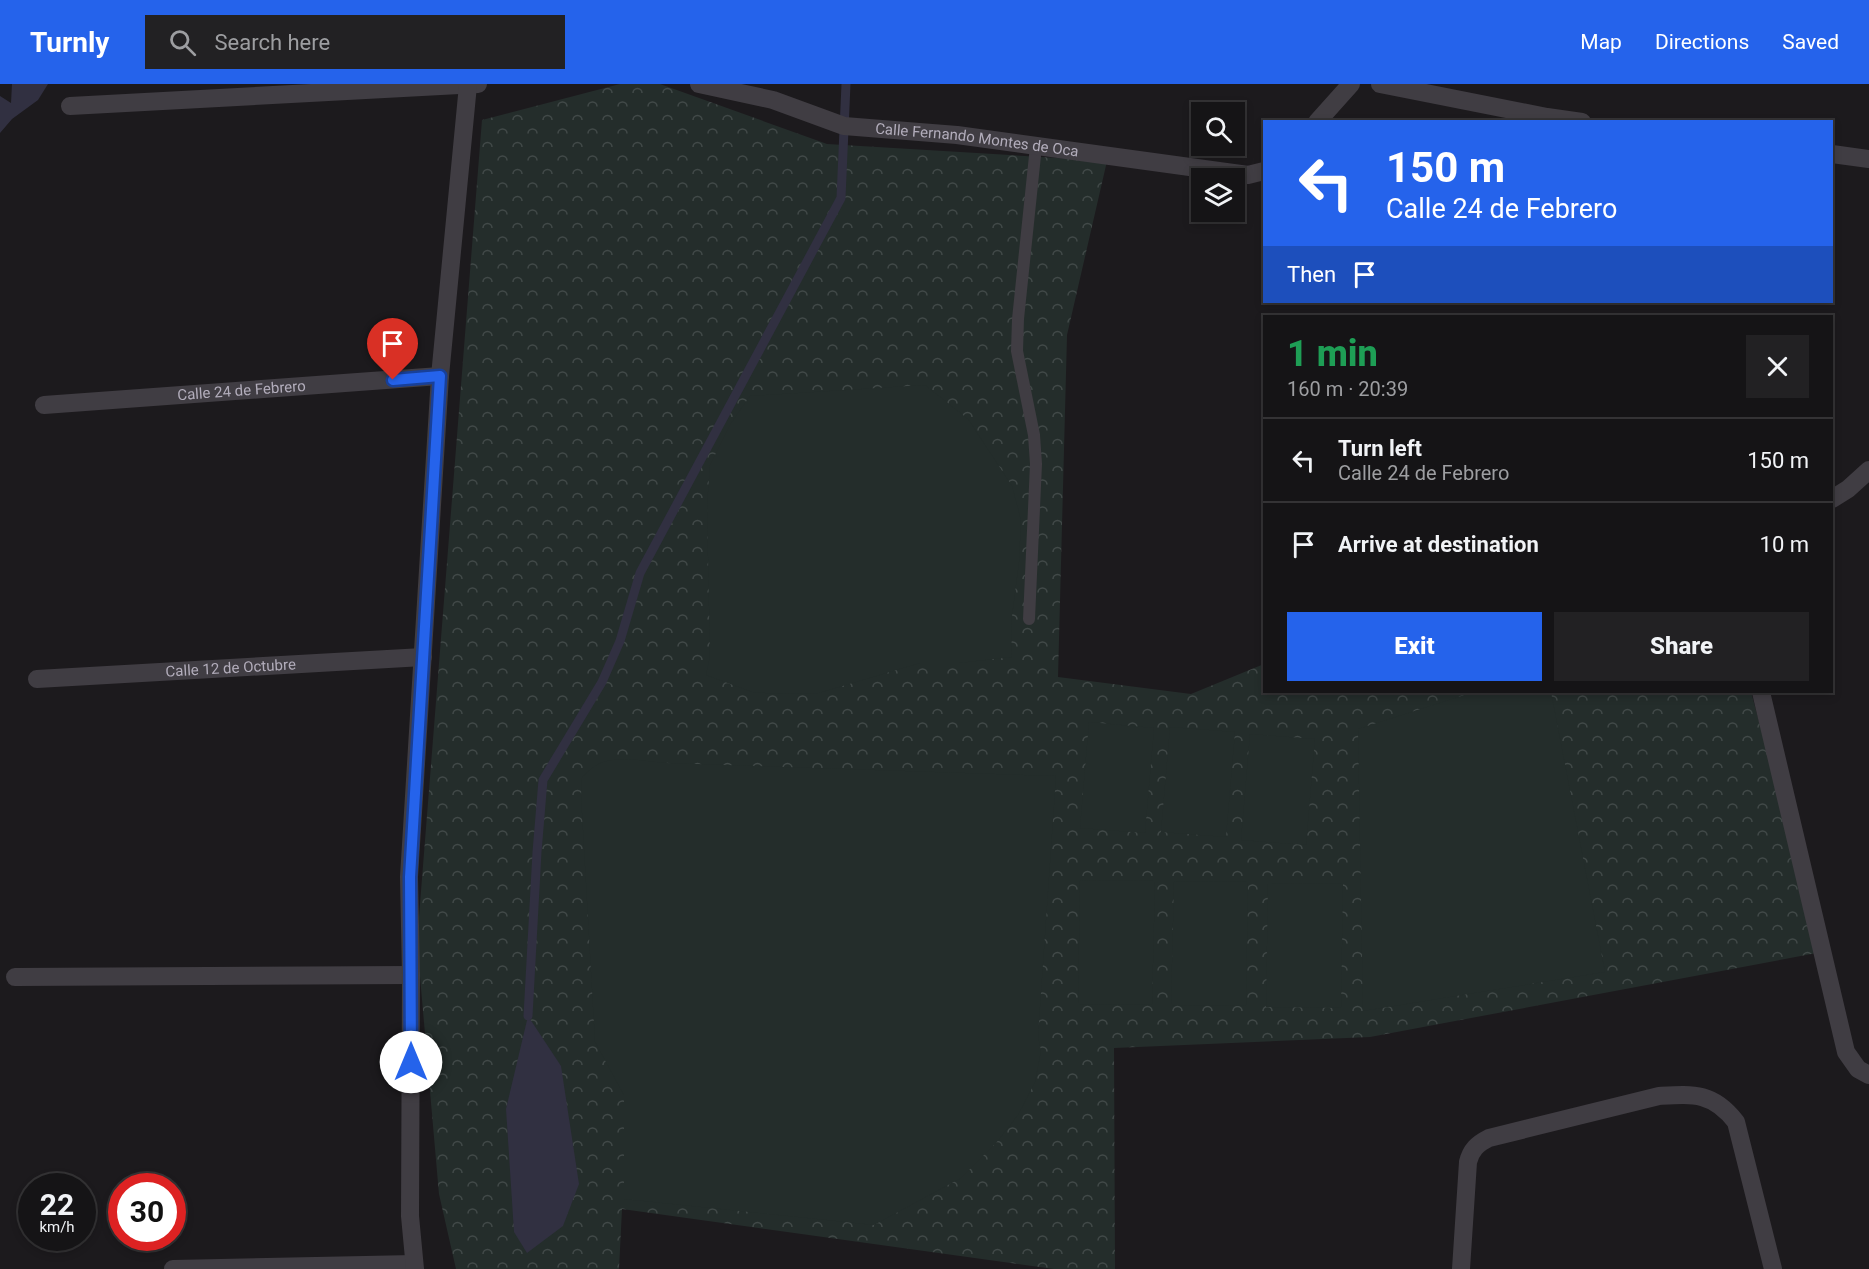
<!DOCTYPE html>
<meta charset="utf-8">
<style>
:root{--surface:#151416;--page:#222123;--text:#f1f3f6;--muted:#9d9ea1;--line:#343335;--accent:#2563eb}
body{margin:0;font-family:Roboto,sans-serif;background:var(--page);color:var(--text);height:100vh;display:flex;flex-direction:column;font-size:22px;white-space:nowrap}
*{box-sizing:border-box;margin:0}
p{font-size:20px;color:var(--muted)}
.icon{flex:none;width:33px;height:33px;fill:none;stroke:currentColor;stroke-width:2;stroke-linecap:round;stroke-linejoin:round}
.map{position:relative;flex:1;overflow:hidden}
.details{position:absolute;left:1263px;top:231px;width:570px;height:378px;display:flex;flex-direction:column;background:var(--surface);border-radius:0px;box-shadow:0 3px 9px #0003,0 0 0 2px var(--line)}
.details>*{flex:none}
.hud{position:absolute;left:1263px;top:36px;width:570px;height:183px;border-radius:0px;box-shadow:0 3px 9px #0003,0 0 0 2px var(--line);background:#2563eb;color:#fff;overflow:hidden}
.fabs{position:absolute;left:1191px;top:18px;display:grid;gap:12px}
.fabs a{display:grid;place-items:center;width:54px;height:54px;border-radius:0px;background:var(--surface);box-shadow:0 3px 9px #0003,0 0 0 2px var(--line);font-size:30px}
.speed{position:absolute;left:18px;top:1089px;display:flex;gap:12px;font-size:30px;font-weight:700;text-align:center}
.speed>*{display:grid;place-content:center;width:78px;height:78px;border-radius:50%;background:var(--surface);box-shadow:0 3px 9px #0003,0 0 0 2px var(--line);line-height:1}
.speed small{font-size:15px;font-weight:400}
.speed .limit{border:9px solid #d22;background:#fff;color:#111}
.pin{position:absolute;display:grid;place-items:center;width:51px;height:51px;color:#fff;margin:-62px -26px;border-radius:50% 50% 50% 0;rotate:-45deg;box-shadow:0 0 6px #0007}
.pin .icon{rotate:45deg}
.me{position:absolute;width:66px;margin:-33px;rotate:0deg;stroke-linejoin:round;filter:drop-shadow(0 0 4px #0008)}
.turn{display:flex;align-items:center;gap:21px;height:126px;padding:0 24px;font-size:27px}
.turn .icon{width:78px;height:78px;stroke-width:2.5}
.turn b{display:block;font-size:42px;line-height:51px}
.then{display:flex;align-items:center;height:57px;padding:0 24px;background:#0003;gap:12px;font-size:22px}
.round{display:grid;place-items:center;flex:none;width:63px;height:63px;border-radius:0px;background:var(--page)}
.head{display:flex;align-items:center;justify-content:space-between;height:102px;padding:0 24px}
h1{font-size:36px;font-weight:800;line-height:45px;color:#1e9e55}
.cta{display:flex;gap:12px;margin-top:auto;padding:12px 24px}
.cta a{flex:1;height:69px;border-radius:0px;background:var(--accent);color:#fff;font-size:24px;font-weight:800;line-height:69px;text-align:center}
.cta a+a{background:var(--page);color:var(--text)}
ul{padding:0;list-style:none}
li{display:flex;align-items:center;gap:18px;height:84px;padding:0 24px;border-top:2px solid var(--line)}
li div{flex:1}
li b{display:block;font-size:22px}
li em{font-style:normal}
header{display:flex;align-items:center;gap:36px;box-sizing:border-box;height:84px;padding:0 30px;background:var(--accent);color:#fff}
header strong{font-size:28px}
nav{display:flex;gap:33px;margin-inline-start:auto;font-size:21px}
.search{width:420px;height:54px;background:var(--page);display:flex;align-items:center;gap:15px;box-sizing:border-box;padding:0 21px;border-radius:0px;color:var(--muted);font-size:22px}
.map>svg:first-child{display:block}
.park{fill:url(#park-crowns)}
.pitch{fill:#242d2b}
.water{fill:#313041}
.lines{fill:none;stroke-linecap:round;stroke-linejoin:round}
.stream{stroke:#313041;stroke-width:9}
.service{stroke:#403d43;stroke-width:12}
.minor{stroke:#403d43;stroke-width:18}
.route-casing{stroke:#184099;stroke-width:15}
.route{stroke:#2563eb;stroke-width:10}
.labels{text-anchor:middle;stroke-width:4.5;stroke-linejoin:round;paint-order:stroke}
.street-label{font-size:15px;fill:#b2adbb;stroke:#171518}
</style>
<header>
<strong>Turnly</strong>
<div class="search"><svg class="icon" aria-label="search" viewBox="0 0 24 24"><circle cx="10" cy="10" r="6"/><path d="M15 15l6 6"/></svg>Search here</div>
<nav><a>Map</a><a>Directions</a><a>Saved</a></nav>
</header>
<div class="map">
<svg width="1869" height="1185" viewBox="0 0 1869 1185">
<defs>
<pattern id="park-crowns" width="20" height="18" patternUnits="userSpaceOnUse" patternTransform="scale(1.5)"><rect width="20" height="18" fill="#242d2b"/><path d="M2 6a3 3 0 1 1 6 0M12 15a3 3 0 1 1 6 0" fill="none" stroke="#414948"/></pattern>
</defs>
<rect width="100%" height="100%" fill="#1c1a1d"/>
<path class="park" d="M620,0H660L827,60L1107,77L1067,251L1058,593L1191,610L1264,580V608H1751L1822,868L1370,953L1114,964L1115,1185H1054L622,1125L619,1185H456L439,1110L417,858L482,36Z"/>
<g class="pitch">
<path d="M925,301L968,335L1012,402L1021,436L1019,478L1011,540L1012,573L959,579H920L819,609L780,610L752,608L706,591L710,572L707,422L710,381L731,339L750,312Z"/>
<path d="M1474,608H1551L1605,888L1363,927L1358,645Z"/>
<path d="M1089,638L1154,644L1145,749L1080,744Z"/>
<path d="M1170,643L1235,648L1226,753L1161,748Z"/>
<path d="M1250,650L1315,655L1306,761L1241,756Z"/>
<path d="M629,675L666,679L1056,692L1038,952L1041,967L1035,998L1018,1031L996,1059L961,1094L874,1141L624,1115V1011L595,958L581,711L582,694C598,676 606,676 629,675Z"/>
<path d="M1080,796L1155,797L1152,921L1078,920Z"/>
<path d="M1174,797L1248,798L1246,922L1171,921Z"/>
<path d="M1268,799L1343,800L1341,924L1266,923Z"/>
</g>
<g class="water">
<path d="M12,0H48L38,16L12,35L0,49V12L11,19Z"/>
<path d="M528,932L561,982L579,1100L563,1142L527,1169L514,1148L506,1025Z"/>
</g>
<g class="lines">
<path class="stream" d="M528,932L537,768L543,696L602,598L620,557L640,489L841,114L846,0"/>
<path class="service" d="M1029,535L1036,380L1034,351L1017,267L1018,235L1036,62"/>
<g class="minor">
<path id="s1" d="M699,0L773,16L844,42L957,51L1248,91L1264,87"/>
<path d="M1380,0L1547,33L1582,38"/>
<path d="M70,22L478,0"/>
<path d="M1317,38L1351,0"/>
<path d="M1832,70L1869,75"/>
<path id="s2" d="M44,321L440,292"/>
<path d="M1832,415L1848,405L1869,386"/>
<path id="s3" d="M37,595L423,573"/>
<path d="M1761,608L1846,968L1858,985L1869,991"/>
<path d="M15,893L411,891"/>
<path d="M173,1185L414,1180"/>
<path d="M415,1185L410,1132L411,891L409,793L440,292L468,1"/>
<path d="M1461,1185L1468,1078C1471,1066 1477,1060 1489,1054L1659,1012C1693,1010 1713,1008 1736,1038L1773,1185"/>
</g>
</g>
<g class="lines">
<g class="route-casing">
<path id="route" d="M393,296L440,292L410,793L411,978"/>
</g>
<use href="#route" class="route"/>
</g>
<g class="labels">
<g class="street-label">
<text dy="5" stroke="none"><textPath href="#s1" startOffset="285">Calle Fernando Montes de Oca</textPath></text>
<text dy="5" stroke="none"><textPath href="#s2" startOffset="198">Calle 24 de Febrero</textPath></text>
<text dy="5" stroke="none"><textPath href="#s3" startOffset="194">Calle 12 de Octubre</textPath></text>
</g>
</g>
</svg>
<div class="fabs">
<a><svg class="icon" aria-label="search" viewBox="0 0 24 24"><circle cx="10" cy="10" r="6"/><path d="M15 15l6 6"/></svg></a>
<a><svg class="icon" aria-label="layers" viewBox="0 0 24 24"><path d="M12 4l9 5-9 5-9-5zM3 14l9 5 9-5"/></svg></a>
</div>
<div class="speed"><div>22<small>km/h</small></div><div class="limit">30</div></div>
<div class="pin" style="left:393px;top:296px;background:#d93025"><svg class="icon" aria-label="arrive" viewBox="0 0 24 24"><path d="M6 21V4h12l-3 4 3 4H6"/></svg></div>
<svg class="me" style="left:411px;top:978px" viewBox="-20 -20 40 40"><circle r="19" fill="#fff"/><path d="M0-13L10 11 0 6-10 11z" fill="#2563eb"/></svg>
<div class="hud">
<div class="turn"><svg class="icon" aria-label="left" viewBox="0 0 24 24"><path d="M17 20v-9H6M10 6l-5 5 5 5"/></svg><div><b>150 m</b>Calle 24 de Febrero</div></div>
<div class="then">Then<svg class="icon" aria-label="arrive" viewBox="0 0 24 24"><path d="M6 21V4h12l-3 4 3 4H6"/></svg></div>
</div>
<section class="details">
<div class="head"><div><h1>1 min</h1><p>160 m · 20:39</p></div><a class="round"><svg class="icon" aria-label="close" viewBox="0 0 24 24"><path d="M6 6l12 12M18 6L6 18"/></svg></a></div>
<ul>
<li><svg class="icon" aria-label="left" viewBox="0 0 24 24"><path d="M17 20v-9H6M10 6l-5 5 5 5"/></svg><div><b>Turn left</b><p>Calle 24 de Febrero</p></div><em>150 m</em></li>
<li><svg class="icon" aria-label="arrive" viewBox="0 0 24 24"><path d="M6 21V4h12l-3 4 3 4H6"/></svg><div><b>Arrive at destination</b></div><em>10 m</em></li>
</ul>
<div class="cta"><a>Exit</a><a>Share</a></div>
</section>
</div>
